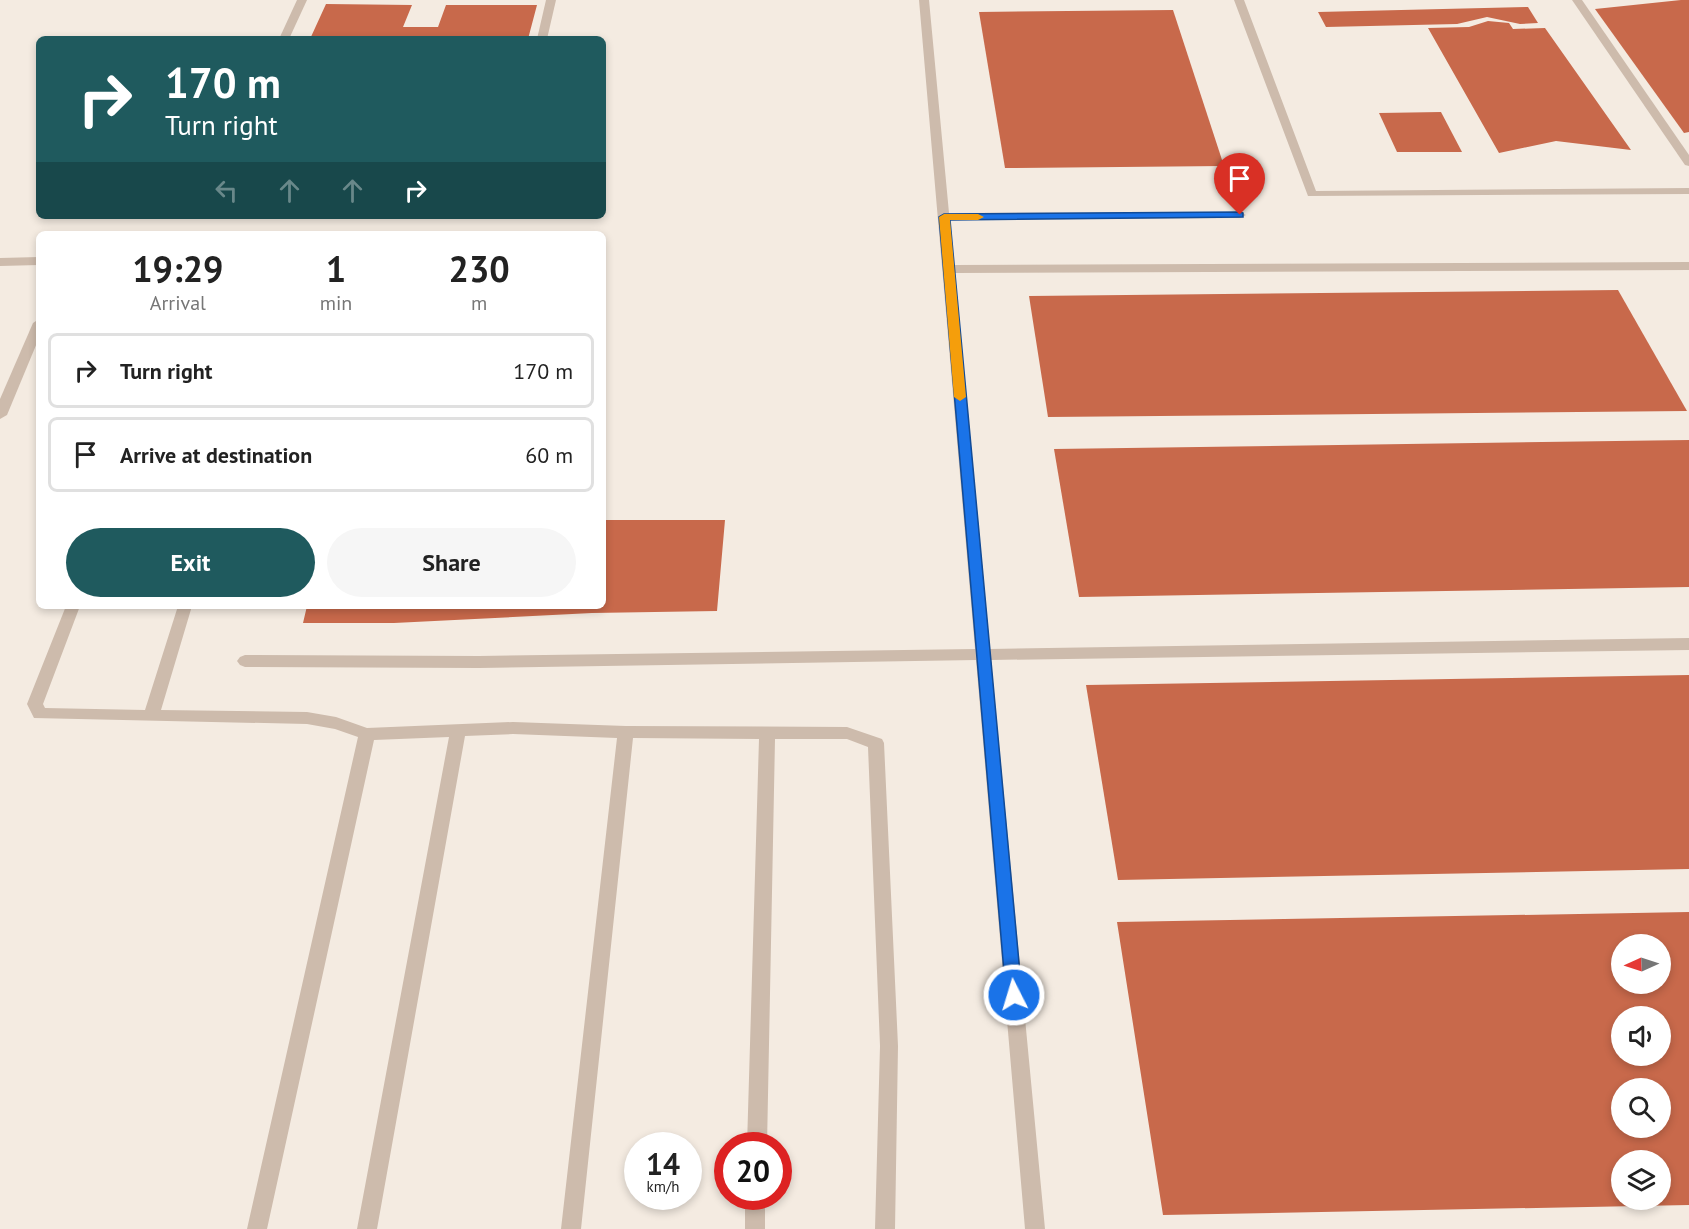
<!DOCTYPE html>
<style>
:root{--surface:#fff;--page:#f6f6f6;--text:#222;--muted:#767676;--line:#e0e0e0;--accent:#1f5a5e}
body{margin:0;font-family:"PT Sans",sans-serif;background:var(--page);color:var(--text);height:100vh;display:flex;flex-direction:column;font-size:22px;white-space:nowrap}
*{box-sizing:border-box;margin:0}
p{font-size:20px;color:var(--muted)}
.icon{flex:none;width:33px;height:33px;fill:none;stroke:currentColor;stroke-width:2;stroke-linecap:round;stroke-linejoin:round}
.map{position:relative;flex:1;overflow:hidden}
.panel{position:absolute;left:36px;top:231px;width:570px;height:378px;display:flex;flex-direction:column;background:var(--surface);border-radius:9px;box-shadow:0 3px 9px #0003}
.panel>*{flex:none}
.banner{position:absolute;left:36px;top:36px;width:570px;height:183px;border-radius:9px;box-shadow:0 3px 9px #0003;background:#1f5a5e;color:#fff;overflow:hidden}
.needle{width:39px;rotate:267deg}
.tools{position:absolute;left:1611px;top:934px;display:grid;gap:12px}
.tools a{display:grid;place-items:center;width:60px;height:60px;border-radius:50%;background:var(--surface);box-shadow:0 3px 9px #0003;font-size:30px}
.speed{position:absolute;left:624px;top:1132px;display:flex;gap:12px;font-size:30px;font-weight:700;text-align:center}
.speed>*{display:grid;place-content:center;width:78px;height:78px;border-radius:50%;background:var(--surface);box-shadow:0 3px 9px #0003;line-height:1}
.speed small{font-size:15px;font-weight:400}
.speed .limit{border:9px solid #d22;background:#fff;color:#111}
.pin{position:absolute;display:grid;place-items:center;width:51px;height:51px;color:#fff;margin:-62px -26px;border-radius:50% 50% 50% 0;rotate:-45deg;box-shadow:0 0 6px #0007}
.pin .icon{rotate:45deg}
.me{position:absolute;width:66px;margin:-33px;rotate:355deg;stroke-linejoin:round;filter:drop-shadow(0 0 4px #0008)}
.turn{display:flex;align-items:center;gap:21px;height:126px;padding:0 30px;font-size:27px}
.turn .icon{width:78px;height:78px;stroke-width:2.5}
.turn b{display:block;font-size:42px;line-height:51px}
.lanes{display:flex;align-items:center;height:57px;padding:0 30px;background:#0003;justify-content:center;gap:30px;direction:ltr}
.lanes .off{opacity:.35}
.eta{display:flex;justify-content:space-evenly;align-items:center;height:102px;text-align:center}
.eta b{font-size:36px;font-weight:600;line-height:42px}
.primary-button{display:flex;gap:12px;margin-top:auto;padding:12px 30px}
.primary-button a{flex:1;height:69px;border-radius:36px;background:var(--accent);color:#fff;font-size:24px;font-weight:600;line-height:69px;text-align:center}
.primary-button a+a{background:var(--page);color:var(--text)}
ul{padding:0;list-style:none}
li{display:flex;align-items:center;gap:18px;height:75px;margin:0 12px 9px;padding:0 18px;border:3px solid var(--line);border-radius:9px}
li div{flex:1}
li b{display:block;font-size:22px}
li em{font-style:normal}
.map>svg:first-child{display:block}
.building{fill:#c8694b;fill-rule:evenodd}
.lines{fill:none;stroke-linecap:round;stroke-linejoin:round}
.service{fill:#cdbbac;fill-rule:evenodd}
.route{fill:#1a73e8;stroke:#114b97;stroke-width:1.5}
.slow{fill:#f59e0b}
</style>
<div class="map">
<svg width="1689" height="1229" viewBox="0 0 1689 1229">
<rect width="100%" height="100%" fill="#f4ebe1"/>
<g class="building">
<path d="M1681,0H1689V132L1684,133L1595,9Z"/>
<path d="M326,4L412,5L403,27H438L446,5H537L528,39H310Z"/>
<path d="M1528,7L1538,23L1520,24L1487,17L1457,24L1326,27L1318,12Z"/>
<path d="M1173,10L1224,166L1005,168L979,12Z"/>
<path d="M1488,21L1509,23L1513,29L1545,28L1631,150L1556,141L1499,153L1428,28L1469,27Z"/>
<path d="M1441,112L1462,152H1397L1379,113Z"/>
<path d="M1618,290L1687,411L1048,417L1029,296Z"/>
<path d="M1689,440V587L1079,597L1054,449Z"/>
<path d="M603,520H725L717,611L592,613L394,623H303L307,606H603Z"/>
<path d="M1689,675V869L1118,880L1086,685Z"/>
<path d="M1689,912V1205L1163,1215L1117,922ZM1622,945H1660V984H1622ZM1622,1017H1660V1056H1622ZM1622,1089H1660V1128H1622ZM1622,1161H1660V1200H1622Z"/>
</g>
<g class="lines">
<g class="service">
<path d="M297,0H307L289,39H279Z"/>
<path d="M546,0H556L547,39H537Z"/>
<path d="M919,0H929L949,213L1240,212L1246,215L1240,218L950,220L954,265L1689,262V270L955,273L990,649L1689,638V650L991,660L1045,1229H1025L976,660L479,668L245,667L240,665L237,661L240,657L245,655L479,656L975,649Z"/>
<path d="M1234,0H1244L1316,191L1689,188V194L1308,196Z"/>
<path d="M1572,0H1582L1689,155V166L1685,165Z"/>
<path d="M39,257V265L0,266V258Z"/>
<path d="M39,319V338L7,415L0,419V399L33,323Z"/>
<path d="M66,606H80L43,704L45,708L145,710L178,606H192L161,710L307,712L336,717L367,728L513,722L626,726L847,727L882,739L884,743L898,1046L895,1229H875L880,1046L868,747L847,739H775L767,1146H747L759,739L633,738L581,1229H561L617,738L513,734L465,736L377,1229H357L449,737L374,740L267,1229H247L358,737L335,729L307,724L34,718L27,704Z"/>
<rect x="745" y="1197" width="20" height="32"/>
</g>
</g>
<path class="route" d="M1240,212L1243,213V217L950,220L1022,995L1020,1000L1014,1002L1008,1000L1006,995L939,217L944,214Z"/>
<path class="slow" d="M944,214H978L984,217L978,220H950L966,397L960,401L954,397L939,217Z"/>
</svg>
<div class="tools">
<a><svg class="needle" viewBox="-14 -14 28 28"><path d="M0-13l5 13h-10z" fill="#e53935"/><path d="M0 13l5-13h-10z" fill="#767676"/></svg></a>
<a><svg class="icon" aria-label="sound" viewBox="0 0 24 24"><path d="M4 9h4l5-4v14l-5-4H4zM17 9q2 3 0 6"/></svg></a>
<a><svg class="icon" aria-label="search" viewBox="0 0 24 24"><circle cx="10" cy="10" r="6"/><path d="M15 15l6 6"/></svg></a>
<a><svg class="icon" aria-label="layers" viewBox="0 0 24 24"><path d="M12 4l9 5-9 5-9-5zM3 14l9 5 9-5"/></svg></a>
</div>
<div class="speed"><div>14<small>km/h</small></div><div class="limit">20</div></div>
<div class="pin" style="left:1240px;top:215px;background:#d93025"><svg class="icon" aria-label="arrive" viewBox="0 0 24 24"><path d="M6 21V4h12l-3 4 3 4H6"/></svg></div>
<svg class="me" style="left:1014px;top:995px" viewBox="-20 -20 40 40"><circle r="17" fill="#1a73e8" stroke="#fff" stroke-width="3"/><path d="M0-11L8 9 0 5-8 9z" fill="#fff"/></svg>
<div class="banner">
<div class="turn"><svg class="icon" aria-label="right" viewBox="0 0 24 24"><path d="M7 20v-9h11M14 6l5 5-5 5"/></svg><div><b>170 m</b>Turn right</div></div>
<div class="lanes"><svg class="icon off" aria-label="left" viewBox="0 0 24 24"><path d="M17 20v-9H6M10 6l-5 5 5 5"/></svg><svg class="icon off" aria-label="ahead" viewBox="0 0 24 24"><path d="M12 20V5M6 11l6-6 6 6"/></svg><svg class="icon off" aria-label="ahead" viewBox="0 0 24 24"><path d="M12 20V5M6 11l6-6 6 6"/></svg><svg class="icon" aria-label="right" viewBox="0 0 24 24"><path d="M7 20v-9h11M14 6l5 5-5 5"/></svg></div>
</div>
<section class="panel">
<div class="eta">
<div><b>19:29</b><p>Arrival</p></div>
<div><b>1</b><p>min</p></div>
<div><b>230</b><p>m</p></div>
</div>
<ul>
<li><svg class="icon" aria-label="right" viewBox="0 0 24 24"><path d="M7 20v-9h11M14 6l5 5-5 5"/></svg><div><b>Turn right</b></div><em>170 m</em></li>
<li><svg class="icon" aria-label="arrive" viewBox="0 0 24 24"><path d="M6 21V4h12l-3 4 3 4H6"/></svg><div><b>Arrive at destination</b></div><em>60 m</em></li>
</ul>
<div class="primary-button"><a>Exit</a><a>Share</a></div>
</section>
</div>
